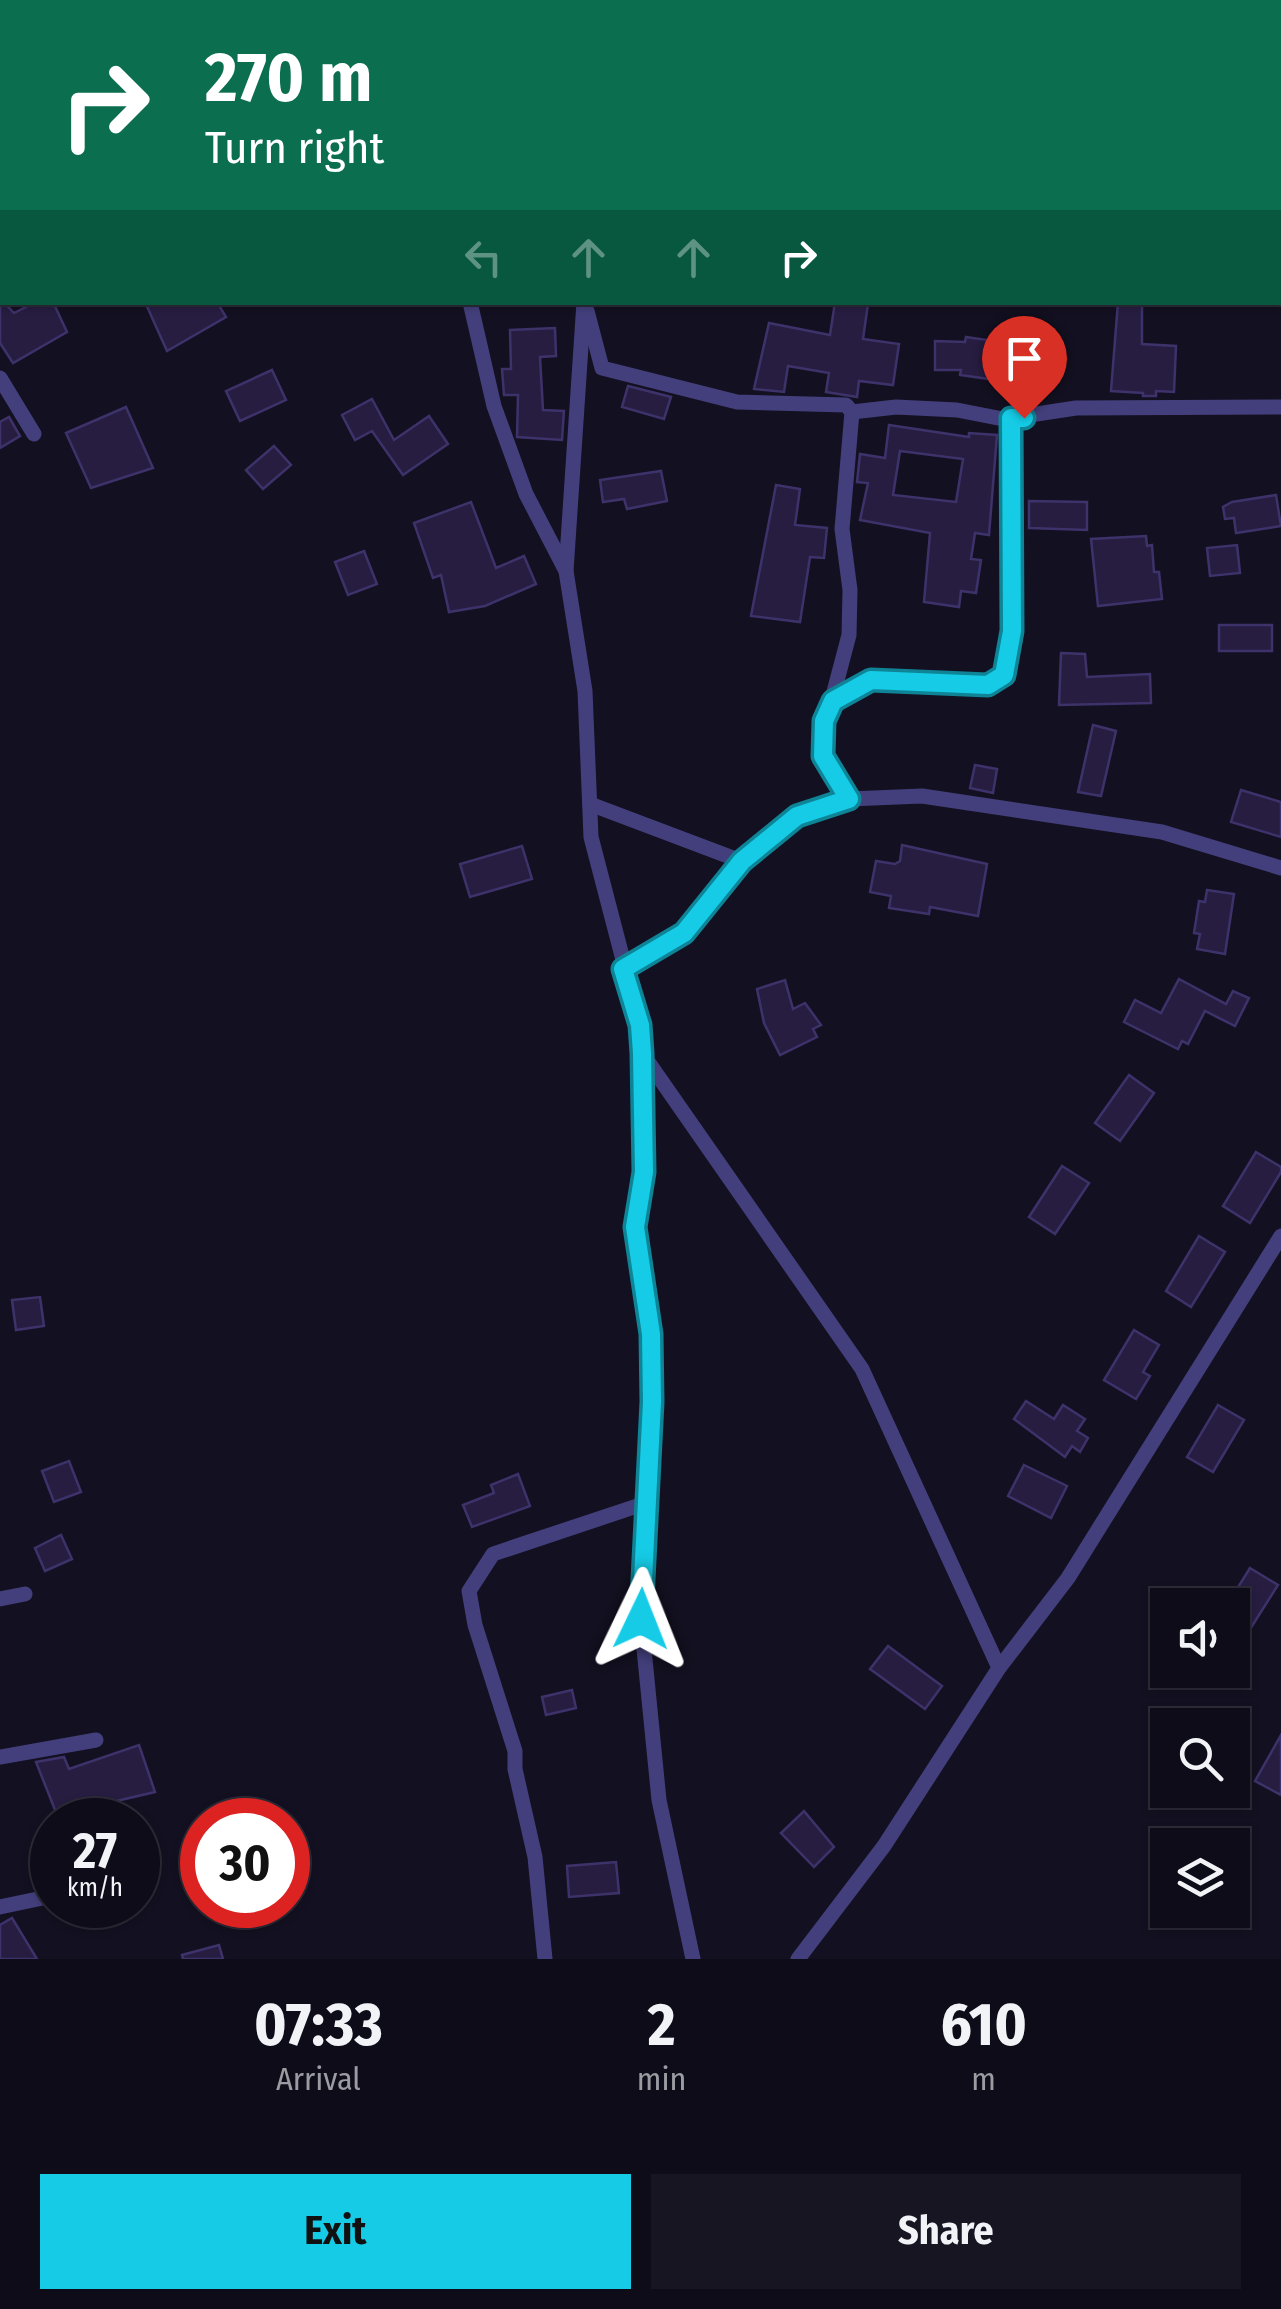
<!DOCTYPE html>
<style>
:root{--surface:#0e0c19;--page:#171522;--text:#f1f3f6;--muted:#9b9ba2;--line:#2e2c38;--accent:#15cbe6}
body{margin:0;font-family:"Fira Sans Condensed",sans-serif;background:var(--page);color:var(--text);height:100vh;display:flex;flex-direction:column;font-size:38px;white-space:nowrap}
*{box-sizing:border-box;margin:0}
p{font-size:32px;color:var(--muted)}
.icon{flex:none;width:55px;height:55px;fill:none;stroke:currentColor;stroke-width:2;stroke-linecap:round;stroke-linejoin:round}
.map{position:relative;height:1959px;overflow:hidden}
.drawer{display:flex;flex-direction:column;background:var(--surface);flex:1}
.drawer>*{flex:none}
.hud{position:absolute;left:0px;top:0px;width:1282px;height:305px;box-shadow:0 2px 8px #0004,0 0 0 2px var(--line);background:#0b6e4f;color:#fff;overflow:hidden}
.fabs{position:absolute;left:1150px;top:1588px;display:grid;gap:20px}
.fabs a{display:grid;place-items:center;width:100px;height:100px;border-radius:0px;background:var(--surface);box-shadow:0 2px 8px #0004,0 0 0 2px var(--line);font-size:50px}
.speed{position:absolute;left:30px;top:1798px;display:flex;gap:20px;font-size:50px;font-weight:700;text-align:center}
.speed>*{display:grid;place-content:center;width:130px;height:130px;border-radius:50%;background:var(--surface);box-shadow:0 2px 8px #0004,0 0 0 2px var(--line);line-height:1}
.speed small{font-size:25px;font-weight:400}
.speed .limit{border:15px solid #d22;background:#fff;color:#111}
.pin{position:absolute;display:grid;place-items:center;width:85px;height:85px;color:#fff;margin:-102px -42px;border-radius:50% 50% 50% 0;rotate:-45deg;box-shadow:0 0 10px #0007}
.pin .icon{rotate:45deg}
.me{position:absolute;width:110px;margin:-55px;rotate:2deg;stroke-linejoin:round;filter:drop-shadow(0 0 8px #0008)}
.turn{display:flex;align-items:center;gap:35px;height:210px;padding:0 40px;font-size:45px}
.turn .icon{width:130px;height:130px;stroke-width:2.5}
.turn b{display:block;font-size:70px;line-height:85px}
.lanes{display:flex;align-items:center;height:95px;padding:0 40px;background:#0003;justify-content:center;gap:50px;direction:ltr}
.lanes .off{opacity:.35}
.eta{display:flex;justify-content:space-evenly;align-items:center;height:170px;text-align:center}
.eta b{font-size:60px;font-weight:700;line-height:70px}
.button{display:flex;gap:20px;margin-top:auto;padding:20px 40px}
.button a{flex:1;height:115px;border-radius:0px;background:var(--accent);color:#111;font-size:40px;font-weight:700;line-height:115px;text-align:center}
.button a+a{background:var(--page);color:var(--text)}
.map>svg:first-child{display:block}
.building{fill:#261d41;stroke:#3e326a;stroke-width:2.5;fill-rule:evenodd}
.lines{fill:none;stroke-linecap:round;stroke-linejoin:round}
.street{stroke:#433f7c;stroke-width:15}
.route-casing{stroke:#0e8496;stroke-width:25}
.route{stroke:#15cbe6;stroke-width:18}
</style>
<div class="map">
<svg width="1281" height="1959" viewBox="0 0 1281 1959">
<rect width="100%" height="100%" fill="#131021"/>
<g class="building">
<path d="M0,298L14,313L36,302H53L67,332L13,363L0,343Z"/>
<path d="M145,302H217L226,317L167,351Z"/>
<path d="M835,302L868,304L863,339L899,344L893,385L859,381L857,397L826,392L829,373L788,366L784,392L754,389L769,323L830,335Z"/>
<path d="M1118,302H1142V344L1176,346L1174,392L1156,391V396H1143V393L1111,391Z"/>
<path d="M555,328L556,356L540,357L543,410L564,411L562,440L517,437L518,395H504L502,369H511L510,330Z"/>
<path d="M966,337L994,341L989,379L960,375L961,370H935V341L965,342Z"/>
<path d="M272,370L286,400L240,421L226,391Z"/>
<path d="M628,386L671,397L664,419L622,407Z"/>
<path d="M372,399L394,440L429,416L448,444L403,475L372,431L355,440L342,415Z"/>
<path d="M126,407L153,468L91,488L66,433Z"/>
<path d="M9,417L20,436L0,448V422Z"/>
<path d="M889,425L969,437V433L997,435L989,535L975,533L971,559L981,560L976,593L961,591L959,607L924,602L930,533L860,520L868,483L857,482L860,454L885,458ZM900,451L963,459L956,502L893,495Z"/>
<path d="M274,446L291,465L263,489L246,470Z"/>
<path d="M661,471L667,501L627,509L624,499L603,502L600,480Z"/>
<path d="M776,485L800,489L795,525L827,528L824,558L810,557L800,622L751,616Z"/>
<path d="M1276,495L1281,526L1236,533L1234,518L1225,519L1223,507L1232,502Z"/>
<path d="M1029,501L1087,502V530L1029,528Z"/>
<path d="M471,502L496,568L524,556L536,584L485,606L449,612L441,575L433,578L414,523Z"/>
<path d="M1146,536L1147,546L1152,545L1154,572H1159L1162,599L1098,606L1091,539Z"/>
<path d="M1237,545L1240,573L1210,576L1207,548Z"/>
<path d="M364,551L377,584L348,595L335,562Z"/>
<rect x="1219" y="625" width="53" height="26"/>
<path d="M1061,653L1085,654L1087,677L1150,674L1151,703L1059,705Z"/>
<path d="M1093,725L1116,731L1101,796L1078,792Z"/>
<path d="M975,765L997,769L993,793L970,788Z"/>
<path d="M1241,790L1281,802V837L1231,822Z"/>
<path d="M902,845L987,864L978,916L930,907L929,914L889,908L891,896L870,892L876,861L895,864L900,861Z"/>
<path d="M522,846L532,879L470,897L460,864Z"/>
<path d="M1207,890L1234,894L1225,954L1197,949L1200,934L1194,933L1199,901L1205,902Z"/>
<path d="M1179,979L1226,1004L1233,991L1249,998L1235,1026L1205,1011L1188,1044L1182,1041L1178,1049L1124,1022L1135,1000L1161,1013Z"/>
<path d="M785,980L793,1009L805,1003L821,1025L813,1029L817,1037L780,1055L764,1023L757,989Z"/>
<path d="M1129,1075L1154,1093L1120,1141L1095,1123Z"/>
<path d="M1256,1152L1281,1167V1172L1250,1223L1223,1206Z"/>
<path d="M1062,1166L1089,1183L1055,1234L1029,1217Z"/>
<path d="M1199,1236L1225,1252L1191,1307L1166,1291Z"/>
<path d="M40,1297L44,1326L16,1330L12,1300Z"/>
<path d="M1134,1330L1159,1345L1143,1372L1150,1376L1136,1399L1104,1380Z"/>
<path d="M1026,1401L1054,1419L1063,1405L1085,1419L1077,1431L1088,1438L1080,1452L1072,1446L1065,1457L1014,1419Z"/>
<path d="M1218,1405L1244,1420L1213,1472L1187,1457Z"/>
<path d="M69,1461L81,1492L54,1502L42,1471Z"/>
<path d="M1024,1465L1067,1486L1051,1518L1008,1496Z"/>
<path d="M518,1474L530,1506L472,1527L463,1505L494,1493L491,1485Z"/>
<path d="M61,1535L72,1559L45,1571L35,1548Z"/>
<path d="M1250,1568L1278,1585L1252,1626L1227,1605Z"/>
<path d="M888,1646L942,1686L925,1709L870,1669Z"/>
<path d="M572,1690L576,1708L546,1715L542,1697Z"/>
<path d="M1281,1735V1795L1255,1781Z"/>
<path d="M139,1745L155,1792L95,1806L59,1820L36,1762L64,1757L69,1769Z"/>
<path d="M804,1811L834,1847L814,1867L781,1833Z"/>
<path d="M616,1862L619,1893L569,1897L567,1866Z"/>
<path d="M12,1918L37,1959H0V1925Z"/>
<path d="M219,1945L223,1959H183L182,1955Z"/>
</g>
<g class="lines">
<g class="street">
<path d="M166,0L169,2"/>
<path d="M90,2L95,0"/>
<path d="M182,2L188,0"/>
<path d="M664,2L665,0"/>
<path d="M0,52L2,51"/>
<path d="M0,64L2,68"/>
<path d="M1280,240H1281"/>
<path d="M0,287L2,286"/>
<path d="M470,302L494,406L526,494L566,571"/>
<path d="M584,302L566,571L585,691L591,837L640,1025L644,1172L635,1227L651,1334L652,1402L641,1619L659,1800L693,1959"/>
<path d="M587,311L602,368L737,402L846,405L852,412L842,529L850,590L849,635L821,741L823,756L849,799"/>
<path d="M0,378L34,434"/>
<path d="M852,412L896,407L957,410L1003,419L1076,408L1281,407"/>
<path d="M833,701L871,680L989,685L1004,675L1012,631L1011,418"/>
<path d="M590,804L741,861"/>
<path d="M623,969L684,933L741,861L797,816L849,799L922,796L1162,832L1281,868"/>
<path d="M642,1053L862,1369L999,1668"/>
<path d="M0,1599L25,1594"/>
<path d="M0,1757L96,1740"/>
<path d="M0,1907L52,1896"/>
<path d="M545,1959L535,1857L515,1769V1751L475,1625L469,1591L493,1554L646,1503"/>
<path d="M798,1959L884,1846L999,1668L1068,1578L1281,1236"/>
</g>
</g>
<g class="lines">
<g class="route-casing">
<path id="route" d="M641,1619L652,1402L651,1334L635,1227L644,1172L642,1053L640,1025L623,969L684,933L742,861L797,816L849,799L823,756L824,721L833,701L871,680L988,685L1004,675L1012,631L1011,418H1024"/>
</g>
<use href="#route" class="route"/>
</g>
</svg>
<div class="fabs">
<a><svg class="icon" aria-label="sound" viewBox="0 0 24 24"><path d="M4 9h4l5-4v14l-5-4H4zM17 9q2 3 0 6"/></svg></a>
<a><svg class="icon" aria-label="search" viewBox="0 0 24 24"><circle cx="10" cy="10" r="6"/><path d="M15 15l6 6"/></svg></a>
<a><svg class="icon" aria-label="layers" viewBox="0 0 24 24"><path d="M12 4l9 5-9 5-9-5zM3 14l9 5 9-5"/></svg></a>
</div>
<div class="speed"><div>27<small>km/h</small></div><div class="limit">30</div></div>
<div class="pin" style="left:1024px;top:418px;background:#d93025"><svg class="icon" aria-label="arrive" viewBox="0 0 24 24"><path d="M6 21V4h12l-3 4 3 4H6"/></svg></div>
<svg class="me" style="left:641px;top:1619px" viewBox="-20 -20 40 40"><path d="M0-17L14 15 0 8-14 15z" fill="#15cbe6" stroke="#fff" stroke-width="4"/></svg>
<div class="hud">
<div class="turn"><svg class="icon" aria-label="right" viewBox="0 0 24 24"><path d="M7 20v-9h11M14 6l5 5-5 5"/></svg><div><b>270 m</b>Turn right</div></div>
<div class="lanes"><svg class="icon off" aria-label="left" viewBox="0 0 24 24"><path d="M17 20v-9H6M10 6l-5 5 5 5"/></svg><svg class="icon off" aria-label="ahead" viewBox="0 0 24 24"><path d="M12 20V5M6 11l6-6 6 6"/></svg><svg class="icon off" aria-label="ahead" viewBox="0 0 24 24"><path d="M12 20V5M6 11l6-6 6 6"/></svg><svg class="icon" aria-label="right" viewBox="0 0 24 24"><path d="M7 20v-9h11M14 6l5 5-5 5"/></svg></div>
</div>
</div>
<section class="drawer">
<div class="eta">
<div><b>07:33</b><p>Arrival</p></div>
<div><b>2</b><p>min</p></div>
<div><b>610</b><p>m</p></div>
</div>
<div class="button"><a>Exit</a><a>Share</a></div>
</section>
